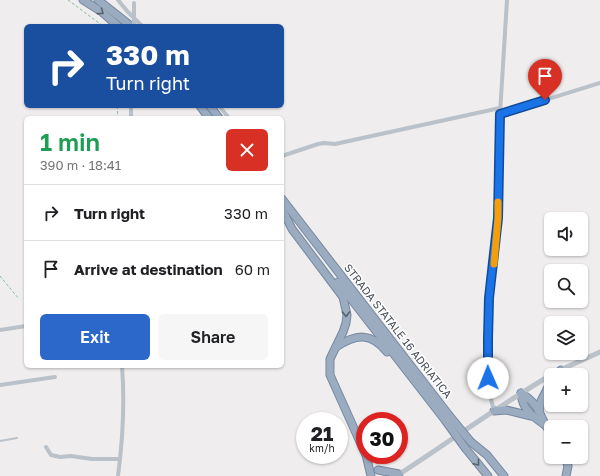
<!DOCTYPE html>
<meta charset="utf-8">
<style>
:root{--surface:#fff;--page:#f6f6f6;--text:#202124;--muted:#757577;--line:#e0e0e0;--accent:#2c68ca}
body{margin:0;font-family:"Golos Text",sans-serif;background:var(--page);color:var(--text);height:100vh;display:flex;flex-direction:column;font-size:15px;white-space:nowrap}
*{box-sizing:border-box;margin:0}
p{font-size:13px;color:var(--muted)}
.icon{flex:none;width:22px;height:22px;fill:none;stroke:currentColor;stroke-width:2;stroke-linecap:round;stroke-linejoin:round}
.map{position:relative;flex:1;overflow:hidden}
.sheet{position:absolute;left:24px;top:116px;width:260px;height:252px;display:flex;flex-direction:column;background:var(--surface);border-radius:6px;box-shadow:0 1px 3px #0004}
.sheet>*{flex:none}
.banner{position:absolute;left:24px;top:24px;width:260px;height:84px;border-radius:6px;box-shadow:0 1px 3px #0004;background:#1a4fa0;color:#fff;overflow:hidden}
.controls{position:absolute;left:544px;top:212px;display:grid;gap:8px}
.controls a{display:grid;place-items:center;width:44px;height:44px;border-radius:6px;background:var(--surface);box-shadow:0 1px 3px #0004;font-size:20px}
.speed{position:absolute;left:296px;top:412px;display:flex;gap:8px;font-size:20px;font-weight:700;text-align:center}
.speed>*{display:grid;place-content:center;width:52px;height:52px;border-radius:50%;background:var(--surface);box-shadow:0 1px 3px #0004;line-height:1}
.speed small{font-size:10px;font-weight:400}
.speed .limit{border:6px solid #d22;background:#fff;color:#111}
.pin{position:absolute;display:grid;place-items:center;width:34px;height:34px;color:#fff;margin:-41px -17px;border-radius:50% 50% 50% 0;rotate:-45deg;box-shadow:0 0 4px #0007}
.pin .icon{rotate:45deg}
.me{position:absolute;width:44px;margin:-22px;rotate:359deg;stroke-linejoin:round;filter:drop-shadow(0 0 3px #0008)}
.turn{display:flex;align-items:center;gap:14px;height:84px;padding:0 16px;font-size:18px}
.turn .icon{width:52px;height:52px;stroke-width:2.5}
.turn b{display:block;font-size:28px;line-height:34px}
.round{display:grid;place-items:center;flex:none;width:42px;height:42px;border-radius:6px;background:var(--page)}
.overview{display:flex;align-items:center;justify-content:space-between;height:68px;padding:0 16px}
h1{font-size:24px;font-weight:600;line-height:30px;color:#1e9e55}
.primary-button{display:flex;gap:8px;margin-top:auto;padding:8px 16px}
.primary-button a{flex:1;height:46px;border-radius:6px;background:var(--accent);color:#fff;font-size:16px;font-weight:600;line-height:46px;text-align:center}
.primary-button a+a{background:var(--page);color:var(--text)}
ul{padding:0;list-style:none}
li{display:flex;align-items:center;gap:12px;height:56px;padding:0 16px;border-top:1px solid var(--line)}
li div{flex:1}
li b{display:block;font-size:15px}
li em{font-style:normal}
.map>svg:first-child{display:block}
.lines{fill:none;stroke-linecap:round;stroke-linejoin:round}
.trunk-casing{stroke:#7588a2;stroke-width:9}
.path{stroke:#7bc3a4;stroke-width:1;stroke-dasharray:3 2;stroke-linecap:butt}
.service{stroke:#bac1c8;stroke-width:2}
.minor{stroke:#bac1c8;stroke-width:4}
.tertiary{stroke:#bac1c8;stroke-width:5}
.trunk{stroke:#9cacc0;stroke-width:7}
.trunk-bridge-casing{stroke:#7588a2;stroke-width:9;stroke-linecap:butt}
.minor-bridge{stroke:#bac1c8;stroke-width:4}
.trunk-bridge{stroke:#9cacc0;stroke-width:7}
.oneway{stroke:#58626d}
.route-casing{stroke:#114b97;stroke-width:10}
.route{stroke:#1a73e8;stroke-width:7}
.slow{stroke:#f59e0b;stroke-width:7}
.labels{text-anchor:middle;stroke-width:3;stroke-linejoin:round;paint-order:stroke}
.street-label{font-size:11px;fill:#474f58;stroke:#fff}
</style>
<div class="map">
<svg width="600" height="476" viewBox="0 0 600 476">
<rect width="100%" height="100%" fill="#efeded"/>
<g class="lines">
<g class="trunk-casing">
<g id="trunk">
<path d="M83,0L102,12L118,26"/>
<path d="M98,0L131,26"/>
<path d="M200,106L209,118"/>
<path d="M210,106L219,118"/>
<path d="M282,199L448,414"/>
<path d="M283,211L292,229L343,297L347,315L346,323L343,332L330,359V375L365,453"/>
<path d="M338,282L445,420"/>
<path d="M336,347C356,334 371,332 387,352"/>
<path d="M556,375L561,370"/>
<path d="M521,393C541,405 539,417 551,434"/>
<path d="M521,393C522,409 532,416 545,425"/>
<path d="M494,411L506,410L531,416"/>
<path d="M539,411L541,401L551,381"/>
<path d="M471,442L487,455L504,476"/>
<path d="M466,449L488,476"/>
<path d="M366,455L371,476"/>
<path d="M565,457L568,466L566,476"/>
<path d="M378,470L399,474"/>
</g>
</g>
<g class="path">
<path d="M68,0L103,26"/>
<path d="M117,106L118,118"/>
<path d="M0,276L19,299"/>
</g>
<path class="service" d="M0,441L17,438"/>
<g class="minor">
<path d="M118,0L127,11L142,26"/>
<path d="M219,106L229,118"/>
<path d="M500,114L600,83"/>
<path d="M131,118V106"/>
<path d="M282,156L318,144L324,143L335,144L500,108"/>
<path d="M0,330L26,326"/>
<path d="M0,385L55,377"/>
<path d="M494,411L489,391L488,339L489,298L498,218L500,114L507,0"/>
<path d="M46,447L51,455L60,457L71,456L92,459H120"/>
<path d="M118,476C123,438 125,404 122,366"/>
</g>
<g class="tertiary">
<path d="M558,371L600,352"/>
<path d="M398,475C449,442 498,406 551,375"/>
</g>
<use href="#trunk" class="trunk"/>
<g class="trunk-bridge-casing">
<g id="trunk-bridge">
<path d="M448,414L471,442"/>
<path d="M445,420L466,449"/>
</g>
</g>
<path class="minor-bridge" d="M134,26V3"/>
<use href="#trunk-bridge" class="trunk-bridge"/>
</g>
<defs><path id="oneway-chevron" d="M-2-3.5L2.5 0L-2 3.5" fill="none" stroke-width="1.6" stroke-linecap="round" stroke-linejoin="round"/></defs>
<g class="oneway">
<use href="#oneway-chevron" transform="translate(101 12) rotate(36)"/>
<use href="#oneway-chevron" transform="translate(346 314) rotate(89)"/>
<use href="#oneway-chevron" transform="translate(477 463) rotate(50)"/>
</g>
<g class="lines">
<g class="route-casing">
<path id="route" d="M488,378V339L489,298L498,218L500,114L545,100"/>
</g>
<use href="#route" class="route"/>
<path class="slow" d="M494,264L498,218V202"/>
</g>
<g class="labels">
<g class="street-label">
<text transform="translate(398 331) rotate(52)" y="4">STRADA STATALE 16 ADRIATICA</text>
</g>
</g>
</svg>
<div class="controls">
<a><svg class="icon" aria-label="sound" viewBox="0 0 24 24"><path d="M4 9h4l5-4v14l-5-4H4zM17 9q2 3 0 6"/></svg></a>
<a><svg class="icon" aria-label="search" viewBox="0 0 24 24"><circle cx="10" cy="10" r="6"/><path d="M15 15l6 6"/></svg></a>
<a><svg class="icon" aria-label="layers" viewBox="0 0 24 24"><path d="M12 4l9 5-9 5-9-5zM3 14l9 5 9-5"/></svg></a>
<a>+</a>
<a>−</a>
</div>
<div class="speed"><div>21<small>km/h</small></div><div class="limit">30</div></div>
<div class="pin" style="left:545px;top:100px;background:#d93025"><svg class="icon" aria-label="arrive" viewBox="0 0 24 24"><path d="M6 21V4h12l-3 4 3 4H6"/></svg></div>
<svg class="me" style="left:488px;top:378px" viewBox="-20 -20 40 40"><circle r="19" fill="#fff"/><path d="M0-13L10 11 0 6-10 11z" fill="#1a73e8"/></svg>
<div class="banner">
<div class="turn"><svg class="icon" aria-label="right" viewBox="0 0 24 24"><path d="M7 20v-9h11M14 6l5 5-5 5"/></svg><div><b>330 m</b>Turn right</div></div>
</div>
<section class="sheet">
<div class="overview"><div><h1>1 min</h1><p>390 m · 18:41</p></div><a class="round" style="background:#d93025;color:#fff"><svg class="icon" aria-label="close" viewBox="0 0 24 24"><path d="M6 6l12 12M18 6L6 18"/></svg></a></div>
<ul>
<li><svg class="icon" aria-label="right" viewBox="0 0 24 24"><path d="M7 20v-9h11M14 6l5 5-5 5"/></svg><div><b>Turn right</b></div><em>330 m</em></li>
<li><svg class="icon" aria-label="arrive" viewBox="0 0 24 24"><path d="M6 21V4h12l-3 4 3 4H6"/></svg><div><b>Arrive at destination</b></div><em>60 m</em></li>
</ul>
<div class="primary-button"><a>Exit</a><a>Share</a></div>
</section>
</div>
